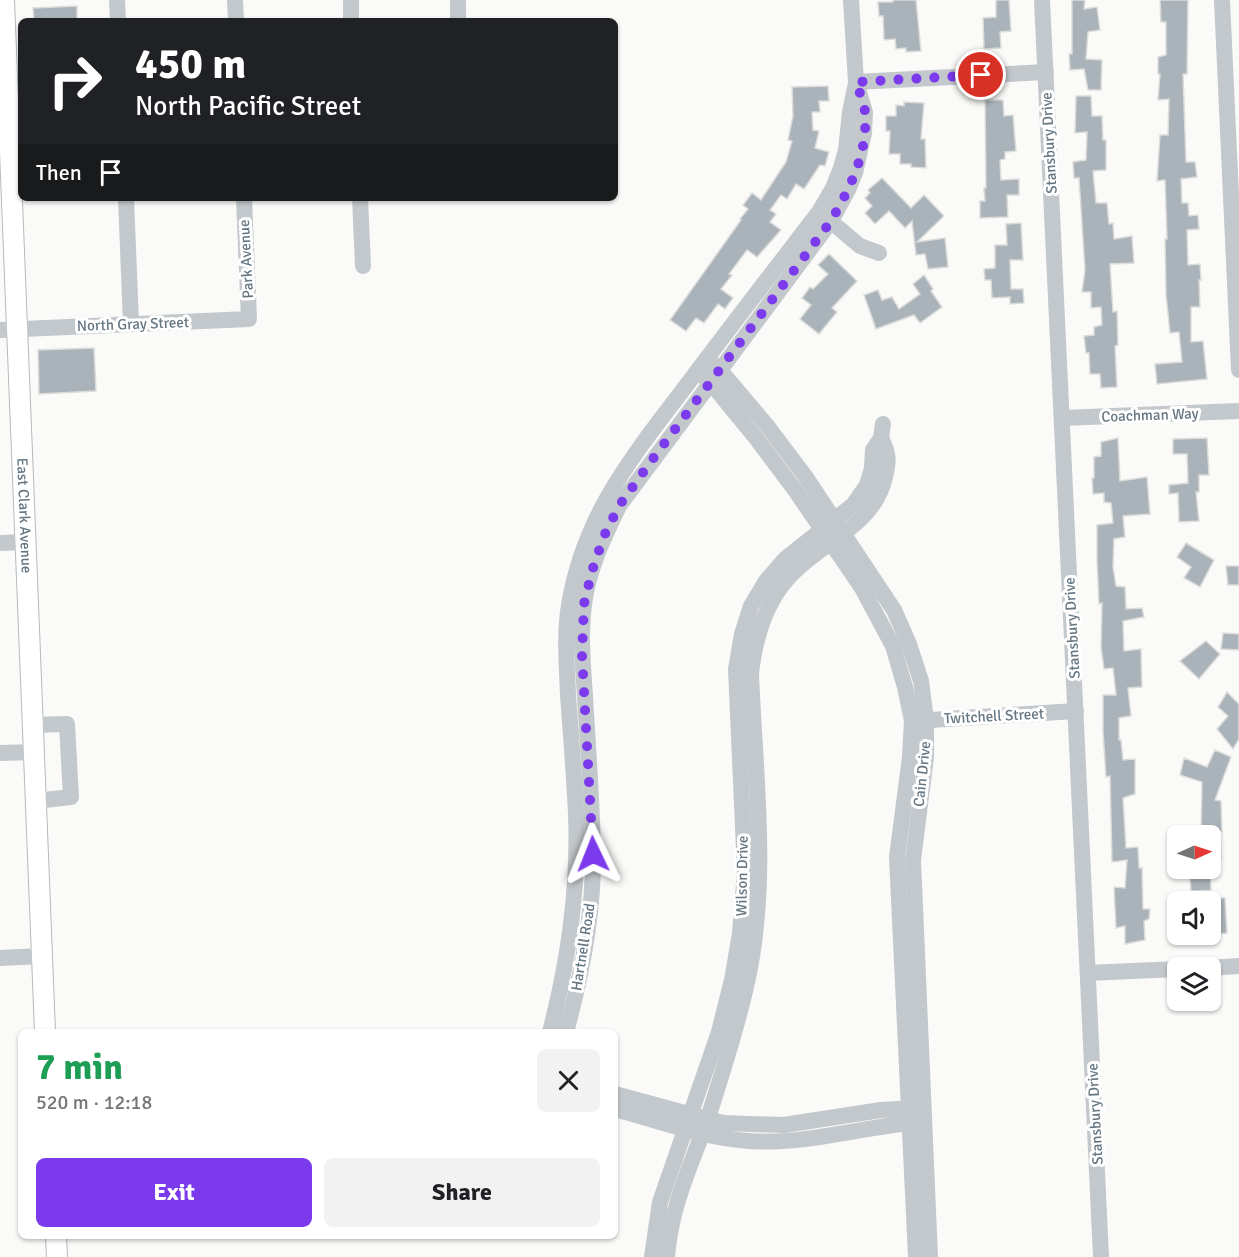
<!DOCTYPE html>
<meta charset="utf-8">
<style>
:root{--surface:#fff;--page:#f2f2f2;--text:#202124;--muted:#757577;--accent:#7c3aed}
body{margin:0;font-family:Signika,sans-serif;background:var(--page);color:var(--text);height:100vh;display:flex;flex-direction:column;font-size:22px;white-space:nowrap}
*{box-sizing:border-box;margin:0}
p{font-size:20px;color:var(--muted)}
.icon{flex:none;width:33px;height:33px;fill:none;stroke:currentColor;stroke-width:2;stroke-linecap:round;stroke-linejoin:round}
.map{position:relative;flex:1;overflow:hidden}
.side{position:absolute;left:18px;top:1029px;width:600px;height:210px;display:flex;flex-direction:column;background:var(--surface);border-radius:9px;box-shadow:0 2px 4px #0004}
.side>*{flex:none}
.banner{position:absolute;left:18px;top:18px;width:600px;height:183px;border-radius:9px;box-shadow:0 2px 4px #0004;background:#202124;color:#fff;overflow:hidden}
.needle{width:39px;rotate:87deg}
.buttons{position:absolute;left:1167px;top:825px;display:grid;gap:12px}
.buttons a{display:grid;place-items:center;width:54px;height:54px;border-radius:9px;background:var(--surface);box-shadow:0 2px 4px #0004;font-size:30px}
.pin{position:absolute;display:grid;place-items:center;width:51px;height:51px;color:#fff;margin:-26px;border:3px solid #fff;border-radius:50%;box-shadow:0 2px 6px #0007}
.me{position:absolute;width:66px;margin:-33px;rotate:358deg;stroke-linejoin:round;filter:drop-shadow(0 0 4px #0008)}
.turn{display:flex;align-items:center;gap:21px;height:126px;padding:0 18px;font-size:27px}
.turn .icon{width:78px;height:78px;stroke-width:2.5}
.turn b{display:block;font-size:42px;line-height:51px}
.then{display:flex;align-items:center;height:57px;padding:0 18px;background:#0003;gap:12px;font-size:22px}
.round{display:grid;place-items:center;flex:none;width:63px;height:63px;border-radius:9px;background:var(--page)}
.head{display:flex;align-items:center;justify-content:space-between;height:102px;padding:0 18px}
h1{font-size:36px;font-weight:800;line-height:45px;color:#1e9e55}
.primary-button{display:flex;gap:12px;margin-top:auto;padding:12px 18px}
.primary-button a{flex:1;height:69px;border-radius:9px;background:var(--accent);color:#fff;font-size:24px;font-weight:800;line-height:69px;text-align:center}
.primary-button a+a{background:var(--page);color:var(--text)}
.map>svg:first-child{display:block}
.building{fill:#aab3b9;stroke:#dcdcda;stroke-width:1.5}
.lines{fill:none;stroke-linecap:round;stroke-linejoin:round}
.major-casing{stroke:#b5babe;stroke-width:22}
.minor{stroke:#c3c8cc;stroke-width:16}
.major{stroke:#fff;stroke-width:20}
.route{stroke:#7c3aed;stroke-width:10;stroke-dasharray:0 18}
.labels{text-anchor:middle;stroke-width:6;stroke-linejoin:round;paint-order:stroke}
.street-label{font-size:15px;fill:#657683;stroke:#fff}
</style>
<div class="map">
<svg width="1239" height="1257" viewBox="0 0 1239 1257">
<rect width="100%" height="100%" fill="#fafaf8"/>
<g class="building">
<path d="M893,0H916L921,51L906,52V48L896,49L895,39L884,40L883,16H879L878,2H893Z"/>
<path d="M996,0H1009L1011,31L1000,32L1001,48L984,49L983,18L996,17Z"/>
<path d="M1072,0H1085L1084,9L1097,7L1100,30L1088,32L1086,59L1102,60L1101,90H1088L1084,69L1070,70L1069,54H1072Z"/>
<path d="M1160,0H1188L1187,74H1183L1186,162H1195L1197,177L1181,179L1182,203H1188L1189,216L1198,215L1199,229L1187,230L1188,265L1200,264L1201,280H1199L1200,307H1191V342L1203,341L1207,379L1157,384L1155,364L1182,362L1179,332L1170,333L1166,295L1165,239H1167L1165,180L1157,181L1160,135H1168L1169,99L1158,100L1160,74H1158V57L1166,55V22H1161Z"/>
<path d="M77,6V21H34L33,8Z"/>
<path d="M828,86L829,101H819L820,112H812L813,130L819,131L815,148L829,152L825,166L820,165L804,189L796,184L787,199L781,195L770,210L776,214L770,222L781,230L757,257L747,250L729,274L732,275L721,289L733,298L725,309L718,304L704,323L696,318L686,331L670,320L741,220L740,219L748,209L743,205L752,193L761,200L786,162L792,141L788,140L793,116L792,87Z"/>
<path d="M1076,96H1091L1092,116H1102L1103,140H1106V170L1093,171L1096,203H1107L1109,224L1113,223L1114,239L1132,236L1134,263L1110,264L1113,312L1117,311L1118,345L1115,346L1117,387L1101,388L1100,374H1090L1089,353H1086L1084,336L1094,335V327L1102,325L1101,307L1091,308V292H1082L1085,270L1079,178H1074L1073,162L1086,160L1087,132L1075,133Z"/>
<path d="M985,100H1003L1004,116L1013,115L1016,151L1005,152V159L1000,160L1001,180L1019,179V195H1007L1008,217L980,218V201H985L984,188H986Z"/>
<path d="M904,102L924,103L921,139H925L926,168L911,167V164H900V154H889L890,131H886V116H896V105L904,106Z"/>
<path d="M882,178L911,208L924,195L944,216L917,242L945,238L948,267L928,269L925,254L916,255L912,221L905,228L889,211L875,224L865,213L872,206L865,198L870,193L868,190Z"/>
<path d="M1021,223L1023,260H1010L1011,289H1023L1024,303L1010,304V297L992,298L991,280H985L984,269L995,268V245H1007L1006,224Z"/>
<path d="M829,254L857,281L832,308L837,312L819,334L800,319L811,305L802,298L810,287L813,289L828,274L818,265Z"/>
<path d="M924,275L933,289L931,291L942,307L920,323L914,315L876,329L864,295L878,290L882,300L892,297L899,309L920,294L913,284Z"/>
<path d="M94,348L96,391L39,394L38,350Z"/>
<path d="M1118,438L1120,481L1147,477L1150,514L1123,516L1125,537L1114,539L1113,567L1116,586L1125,587L1126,609L1142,608L1144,617L1123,621L1124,651L1141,649L1142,687L1128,688L1131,716L1119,718V740H1121L1123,760L1135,759V794L1123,798L1126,848L1138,847L1139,868H1142L1143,909H1150L1149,919L1144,921L1145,940L1125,944V926L1116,928L1114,887L1125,888L1127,860L1112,862L1110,776L1106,777L1103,732V695H1116L1113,668L1104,669L1101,647L1102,603L1099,604L1097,560V525L1113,523L1111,503L1104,502V493L1093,494L1092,478H1094V457L1101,456V442Z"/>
<path d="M1207,438L1209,475H1199V492H1196L1199,521L1179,522L1178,493L1169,494V485L1188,483L1187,454H1173V439Z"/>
<path d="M1186,543L1214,560L1200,587L1184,578L1191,567L1177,557Z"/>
<path d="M1226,566H1239V585H1228Z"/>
<path d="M1223,633L1239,634V650L1221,649Z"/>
<path d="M1206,641L1220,654L1199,679L1180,661Z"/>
<path d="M1227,692L1239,704V739L1233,749L1217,729L1228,716L1218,707Z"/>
<path d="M1215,750L1231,757L1215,800L1221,801L1222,832H1220L1221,859L1210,860V833L1201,834L1202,782L1180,775L1184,758L1207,767Z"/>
<path d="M1189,868H1210L1211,890L1191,891Z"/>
<path d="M1210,898H1225L1227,933L1210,935Z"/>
</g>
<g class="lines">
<g class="major-casing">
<g id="major">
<path id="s1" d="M4,0L45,1032"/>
<path d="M56,1236L57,1257"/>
</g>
</g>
<g class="minor">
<path d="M117,0L118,21"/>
<path d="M235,0L236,21"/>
<path d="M351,0V21"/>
<path d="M458,0V21"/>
<path d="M1042,0L1101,1257"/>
<path d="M1222,0L1239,370"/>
<path d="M856,82L1046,72"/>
<path d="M126,198L131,324"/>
<path d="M360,198L363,266"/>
<path d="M822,214L860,246L879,253"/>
<path d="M0,330L249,319L244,198"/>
<path d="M711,362L719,369L768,427L805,476L894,610L909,644L921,681L926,720V757L913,860L930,1257"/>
<path d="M703,376L710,382L756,438L795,490L862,588L893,646L905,687L912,721L910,757L897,857L916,1257"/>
<path d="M1062,418L1239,411"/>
<path d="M0,543L25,542"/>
<path d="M915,721L1076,711"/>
<path d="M32,725L67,724L71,797L35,801"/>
<path d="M0,753L34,752"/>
<path d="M0,958L42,956"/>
<path d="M1210,968L1239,966"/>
<path d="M1088,973L1178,969"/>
<path d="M550,1032C569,959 579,888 576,813C574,774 571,735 568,695C567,666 564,634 569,605C585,507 641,447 698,370C738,317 778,265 819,212L833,188L841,168L846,150L850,112L856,83"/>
<path d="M566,1032C582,974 594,912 593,852C592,800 588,748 585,696C583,666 580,635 584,605C588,570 604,537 619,506L831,221L848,190L855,173L864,133L865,112L856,82L851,0"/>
<path d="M615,1094L707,1119L724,1123L750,1124L784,1125L881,1110L918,1108"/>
<path d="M615,1109C659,1121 704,1138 749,1141C805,1145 862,1127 918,1122"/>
<path d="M652,1257L660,1202L719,1032L732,980L740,933L745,872L736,669L742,634L751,606L766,581L785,559L853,505L867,485L872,468L873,450L881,438L883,424"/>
<path d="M667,1257C671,1205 691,1166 708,1118C722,1074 736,1031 746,987C770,884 755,777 751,673C755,638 765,603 789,577C820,542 874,527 885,477C889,460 889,454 881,438"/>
</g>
<use href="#major" class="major"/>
</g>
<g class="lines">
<path class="route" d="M593,854L582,655L584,604L592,571L604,536L619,506L652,460L831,221C850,188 868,153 865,114C865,103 859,92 856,82L981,75"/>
</g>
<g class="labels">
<g class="street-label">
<text transform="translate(1049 143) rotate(-93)" y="5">Stansbury Drive</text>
<text transform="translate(246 259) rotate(-93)" y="5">Park Avenue</text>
<text transform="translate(133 324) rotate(-2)" y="5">North Gray Street</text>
<text transform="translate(1150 415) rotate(-2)" y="5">Coachman Way</text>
<text dy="5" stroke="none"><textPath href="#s1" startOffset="516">East Clark Avenue</textPath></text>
<text transform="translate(1072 628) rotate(-93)" y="5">Stansbury Drive</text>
<text transform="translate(994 716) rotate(-3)" y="5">Twitchell Street</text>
<text transform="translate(922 774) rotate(-84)" y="5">Cain Drive</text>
<text transform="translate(742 876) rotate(-89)" y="5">Wilson Drive</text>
<text transform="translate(583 947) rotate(-81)" y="5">Hartnell Road</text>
<text transform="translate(1095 1114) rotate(-93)" y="5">Stansbury Drive</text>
</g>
</g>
</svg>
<div class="buttons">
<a><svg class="needle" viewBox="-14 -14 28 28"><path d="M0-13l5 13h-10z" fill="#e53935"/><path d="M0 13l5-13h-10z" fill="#757577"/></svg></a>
<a><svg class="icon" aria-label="sound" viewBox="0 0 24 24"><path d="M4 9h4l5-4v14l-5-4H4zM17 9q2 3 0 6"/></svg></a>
<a><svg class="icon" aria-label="layers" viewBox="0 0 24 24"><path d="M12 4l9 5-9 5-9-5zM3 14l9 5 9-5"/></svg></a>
</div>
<div class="pin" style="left:981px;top:75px;background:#d93025"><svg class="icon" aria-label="arrive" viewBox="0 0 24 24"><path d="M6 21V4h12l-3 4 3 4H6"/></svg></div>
<svg class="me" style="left:593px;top:854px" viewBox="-20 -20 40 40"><path d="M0-17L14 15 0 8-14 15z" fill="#7c3aed" stroke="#fff" stroke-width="4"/></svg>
<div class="banner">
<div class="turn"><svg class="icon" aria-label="right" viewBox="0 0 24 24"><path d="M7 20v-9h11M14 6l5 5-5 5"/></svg><div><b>450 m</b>North Pacific Street</div></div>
<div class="then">Then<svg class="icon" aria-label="arrive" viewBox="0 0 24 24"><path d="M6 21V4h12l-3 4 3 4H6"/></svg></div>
</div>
<section class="side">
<div class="head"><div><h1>7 min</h1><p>520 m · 12:18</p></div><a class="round"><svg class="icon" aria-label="close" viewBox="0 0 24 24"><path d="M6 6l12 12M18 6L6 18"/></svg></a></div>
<div class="primary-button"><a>Exit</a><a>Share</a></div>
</section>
</div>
